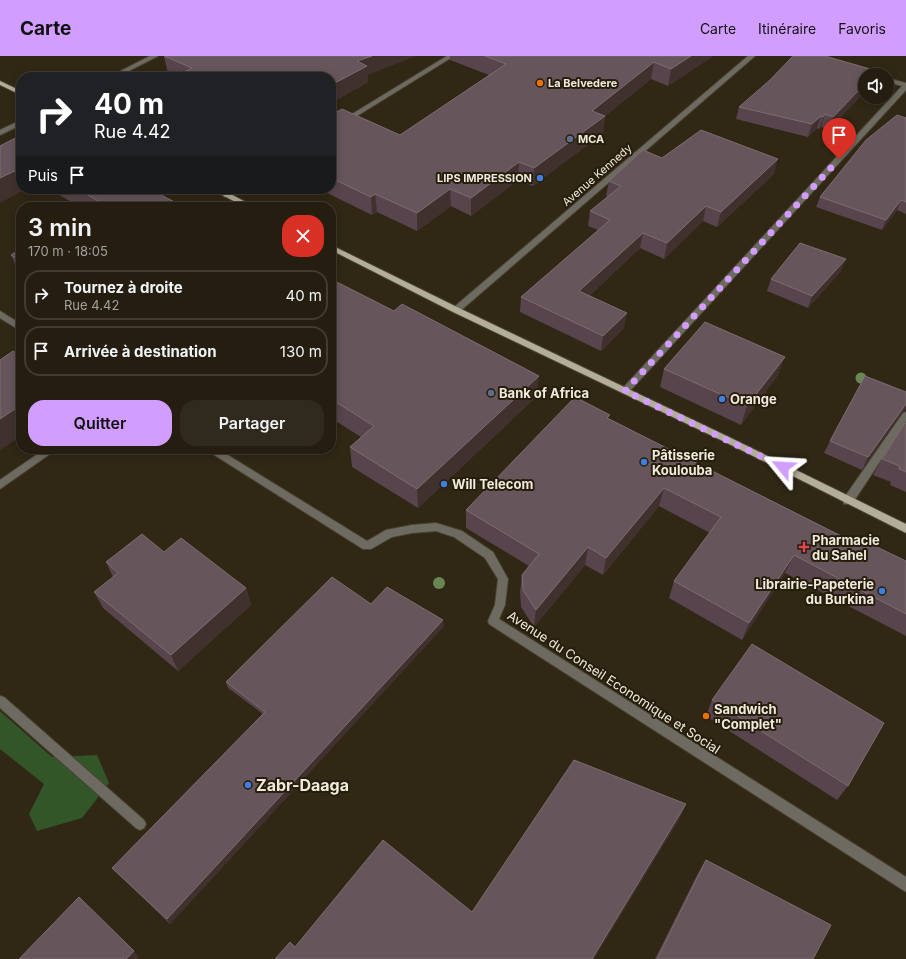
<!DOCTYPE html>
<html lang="fr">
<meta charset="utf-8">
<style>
:root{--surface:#241d10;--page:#302a1e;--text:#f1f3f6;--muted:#a3a29f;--line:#413b30;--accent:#d19dfe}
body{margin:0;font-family:Inter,sans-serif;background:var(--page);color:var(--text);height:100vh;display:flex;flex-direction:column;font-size:15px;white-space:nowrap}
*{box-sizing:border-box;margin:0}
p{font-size:13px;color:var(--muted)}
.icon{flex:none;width:22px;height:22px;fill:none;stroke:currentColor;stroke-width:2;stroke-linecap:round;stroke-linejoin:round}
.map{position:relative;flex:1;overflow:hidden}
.sheet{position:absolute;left:16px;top:146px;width:320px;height:252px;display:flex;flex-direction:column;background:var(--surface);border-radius:16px;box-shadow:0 2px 10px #0003,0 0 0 1px var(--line)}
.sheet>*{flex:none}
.top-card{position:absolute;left:16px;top:16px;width:320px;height:122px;border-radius:16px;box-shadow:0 2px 10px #0003,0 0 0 1px var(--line);background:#202124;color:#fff;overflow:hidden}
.fabs{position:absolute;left:858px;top:12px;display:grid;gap:8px}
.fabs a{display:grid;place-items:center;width:36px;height:36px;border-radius:50%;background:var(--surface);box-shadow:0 2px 10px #0003,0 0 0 1px var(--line);font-size:20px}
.pin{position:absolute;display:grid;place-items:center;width:34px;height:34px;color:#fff;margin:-41px -17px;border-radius:50% 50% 50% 0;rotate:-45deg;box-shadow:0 0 4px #0007}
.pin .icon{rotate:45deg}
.me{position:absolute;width:44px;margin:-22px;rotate:297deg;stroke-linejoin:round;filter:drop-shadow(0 0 3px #0008)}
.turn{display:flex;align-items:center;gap:14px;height:84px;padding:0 12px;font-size:18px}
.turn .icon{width:52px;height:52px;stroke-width:2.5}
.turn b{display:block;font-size:28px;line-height:34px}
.then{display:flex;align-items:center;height:38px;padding:0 12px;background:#0003;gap:8px;font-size:15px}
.round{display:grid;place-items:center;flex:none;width:42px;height:42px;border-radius:16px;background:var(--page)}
.headline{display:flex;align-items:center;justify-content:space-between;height:68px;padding:0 12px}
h1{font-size:24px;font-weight:600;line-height:30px}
.button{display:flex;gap:8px;margin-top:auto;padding:8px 12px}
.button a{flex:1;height:46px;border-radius:16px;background:var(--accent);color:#111;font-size:16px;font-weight:600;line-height:46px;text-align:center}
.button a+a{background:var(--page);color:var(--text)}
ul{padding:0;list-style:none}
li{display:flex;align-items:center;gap:12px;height:50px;margin:0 8px 6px;padding:0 4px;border:2px solid var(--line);border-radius:16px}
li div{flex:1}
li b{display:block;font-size:15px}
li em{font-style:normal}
header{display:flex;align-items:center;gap:24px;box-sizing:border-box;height:56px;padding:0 20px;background:var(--accent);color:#111}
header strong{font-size:19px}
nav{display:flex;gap:22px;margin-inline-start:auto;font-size:14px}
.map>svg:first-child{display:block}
.green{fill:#325628}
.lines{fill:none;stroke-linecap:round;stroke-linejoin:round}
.minor-casing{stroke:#4b4231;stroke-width:2}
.major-casing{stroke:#4b4231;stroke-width:2}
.minor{fill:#6d6b61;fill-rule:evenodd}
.major{fill:#b3ae9a;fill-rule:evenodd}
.tree{fill:#688753}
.wall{fill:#57444c}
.shaded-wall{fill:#40312f}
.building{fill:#67555c;stroke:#7c6d70}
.route{stroke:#d19dfe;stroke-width:7;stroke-dasharray:0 12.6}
.food-dot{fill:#e8710a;stroke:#261d0b;stroke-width:1.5}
.service-dot{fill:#5c6f8a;stroke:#261d0b;stroke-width:1.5}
.shop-dot{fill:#3f7fe0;stroke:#261d0b;stroke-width:1.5}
.health-dot{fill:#e0444e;stroke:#261d0b;stroke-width:1.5}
.labels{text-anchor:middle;stroke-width:4;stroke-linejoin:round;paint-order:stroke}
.far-poi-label{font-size:11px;font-weight:bold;fill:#f0eade;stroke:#261d0b;text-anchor:start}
.far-street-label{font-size:11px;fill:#f0eade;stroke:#261d0b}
.poi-label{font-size:13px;font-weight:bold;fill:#f0eade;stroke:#261d0b;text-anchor:start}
.street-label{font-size:13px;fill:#f0eade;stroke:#261d0b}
.near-poi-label{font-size:16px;font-weight:bold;fill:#f0eade;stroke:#261d0b;text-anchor:start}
</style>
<header>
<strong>Carte</strong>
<nav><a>Carte</a><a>Itinéraire</a><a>Favoris</a></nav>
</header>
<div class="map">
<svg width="906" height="903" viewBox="0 0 906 903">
<rect width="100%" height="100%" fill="#302715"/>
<path class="green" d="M0,655L52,701L97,699L109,727L82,762L37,775L29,758L44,728L0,693Z"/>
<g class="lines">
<g class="minor-casing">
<g id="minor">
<path d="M150,0H158L117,21H109Z"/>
<path d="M447,0H454L331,76V71Z"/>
<path d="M748,0H755L459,256H453V252Z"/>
<path d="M887,22L906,27V34L628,337H622L620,335L622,333L902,30L887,26Z"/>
<path d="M21,64V69L0,79V74Z"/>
<path d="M231,133H240L230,141H224V137Z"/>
<path d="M0,255L21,268V275L0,262Z"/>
<path d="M906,356V366L852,448H844L843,445L844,442L903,357Z"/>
<path d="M45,393H57L0,433V424Z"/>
<path d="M206,393H218L367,485L386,474L412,469L436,467L462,475L493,496L508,523L505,549L499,563L906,821V836L489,568L488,565L495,549L498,523L485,502L454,481L436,475L412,477L392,481L371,493H363L208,395Z"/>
<path d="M0,640L4,641L144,764L146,768L144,772L140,774L136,772L0,652Z"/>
</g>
</g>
<g class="major-casing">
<g id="major">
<path d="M0,25L21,35V39L0,29Z"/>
<path d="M211,133H221L255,151H245Z"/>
<path d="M331,189L459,252L733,383L906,468V477L727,387L453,256L331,194Z"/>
</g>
</g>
<use href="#minor" class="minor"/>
<use href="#major" class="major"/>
</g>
<g class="tree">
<circle cx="861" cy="322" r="5.5"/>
<circle cx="439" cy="527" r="6"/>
</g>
<g class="wall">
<path d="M164,0L368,19V26L331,47V21L175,20L168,17Z"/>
<path d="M450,0H713L668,30L651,23L605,60L603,77L533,130L518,124L471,160L451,150L417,175L377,156L372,159L319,133H331V48L334,49V57L400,79L489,19L450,4Z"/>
<path d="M877,15L876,19H865L829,74L821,71L819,73L817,72L808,81L736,63L739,51Z"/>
<path d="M906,62V158L897,154L882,174L816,151L820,141Z"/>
<path d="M662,102L774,118L717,171L703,165L664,203L640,192L589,240L624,272L601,295L520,256L521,241L598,174L588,170L590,155L608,140H606L609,125Z"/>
<path d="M49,133H150L184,151H80Z"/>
<path d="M21,193V220H20L11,199Z"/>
<path d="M841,215L808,252L767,235L771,223Z"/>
<path d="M331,223L537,340L418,452L352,411L350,391L361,381L331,362Z"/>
<path d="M664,313L778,319L741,369L660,331Z"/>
<path d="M906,352L862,414L824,397L830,385Z"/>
<path d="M610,363L857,488L906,505V580L785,517L742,584L669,542L674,525L710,477L659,450L603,519L585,509L534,571L521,551L520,536L522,519L529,510L466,472V454Z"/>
<path d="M906,368V436L890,429L891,426L873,419L882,403Z"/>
<path d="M164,496L246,532L251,549L178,615L103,552L94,536L113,521L106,506Z"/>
<path d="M371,548L444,570L170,868L116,816L112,812L263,658L228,632L226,626Z"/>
<path d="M712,644L848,730L837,744L706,660Z"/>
<path d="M706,804L813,903H655L697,819Z"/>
</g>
<g class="shaded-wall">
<path d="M372,0H416L368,19V26L331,47V29L357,5Z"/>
<path d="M691,0H713L668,30L671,13Z"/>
<path d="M654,6L651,23L601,63L605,60L603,77L533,130L534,112L592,55Z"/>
<path d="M865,28V36L829,74L833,61Z"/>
<path d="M334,49L335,67L331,70V51Z"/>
<path d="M825,58L821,71L819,73L823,61Z"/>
<path d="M821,60L817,72L808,81L812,68Z"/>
<path d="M778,103L774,118L717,171L721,156Z"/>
<path d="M519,106L518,124L471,160V142Z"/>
<path d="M21,112V133H26L0,147V122Z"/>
<path d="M450,133L451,150L417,175V157Z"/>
<path d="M375,138L377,156L372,159L371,141Z"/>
<path d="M901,144L897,154L882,174L886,164Z"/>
<path d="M706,150L703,165L664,203L667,187Z"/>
<path d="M643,177L640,192L577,251L579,235Z"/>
<path d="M846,203L841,215L808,252L812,240Z"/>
<path d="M627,257L624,272L601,295L603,280Z"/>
<path d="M785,301L778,319L741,369L747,350Z"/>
<path d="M539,320L537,340L418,452L417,433Z"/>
<path d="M906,348V352L862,414L868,401Z"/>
<path d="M21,349V380L0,394V363Z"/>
<path d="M664,432L659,450L603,519L606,502Z"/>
<path d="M588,491L585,509L534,571L536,554Z"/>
<path d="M794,499L785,517L742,584L749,567Z"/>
<path d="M246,532L251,549L178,615L171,599Z"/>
<path d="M443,564L444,570L170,868L167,863Z"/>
<path d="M686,748L679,764L594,903H592Z"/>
<path d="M134,895L139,901L137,903H126Z"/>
</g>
<g class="building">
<path d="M164,0H372L357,5L367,10L331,29V21H174L192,12Z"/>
<path d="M485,0H691L671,13L654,6L592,55L605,60L534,112L519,106L471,142L450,133L417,157L375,138L371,141L331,122V59L342,53L400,79L506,8Z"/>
<path d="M793,0H825L877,15L874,19H865V28L833,61L825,58L823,61L821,60L812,68L739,51L770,24Z"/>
<path d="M897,59L906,62V146L901,144L886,164L820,141L866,84Z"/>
<path d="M701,74L778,103L721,156L706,150L667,187L643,177L579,235L627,257L603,280L521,241L610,164L590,155L621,130L609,125L643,94L662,102Z"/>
<path d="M21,79V112L0,122V90Z"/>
<path d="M77,133H150L184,151H94L102,147Z"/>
<path d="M800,187L846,203L812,240L771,223Z"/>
<path d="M21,193V205L11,199Z"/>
<path d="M331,223L394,255L402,248L539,320L417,433L350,391L374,370L331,343Z"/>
<path d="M705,266L785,301L747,350L664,313Z"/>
<path d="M13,295L21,300V349L0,363V304Z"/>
<path d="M865,320L906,336V348L868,401L830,385Z"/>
<path d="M575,341L610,359L607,362L857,488L860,483L906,505V558L794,499L749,567L674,525L721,461L664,432L606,502L588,491L536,554L523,534L522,519L539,498L466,454Z"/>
<path d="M905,367L906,368V416L899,413L900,410L882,403Z"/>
<path d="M142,478L164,496L181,482L246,532L171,599L94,536L118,517L106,506Z"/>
<path d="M332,521L371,548L387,531L443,564L167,863L112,812L265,656L226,626Z"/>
<path d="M752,588L884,667L848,730L712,644Z"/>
<path d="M574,704L686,748L592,903H275L290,886L295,891L383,784L472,856Z"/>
<path d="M706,804L831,869L813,903H657Z"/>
<path d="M79,841L134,895L126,903H19Z"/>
</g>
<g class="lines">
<path class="route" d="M783,411L625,335L839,103"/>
</g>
<g class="food-dot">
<circle cx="540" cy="27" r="4"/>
<circle cx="706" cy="660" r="4"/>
</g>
<g class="service-dot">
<circle cx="570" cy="83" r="4"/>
<circle cx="491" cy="337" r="4"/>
</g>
<g class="shop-dot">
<circle cx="540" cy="122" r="4"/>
<circle cx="722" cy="343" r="4"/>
<circle cx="644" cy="406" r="4"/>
<circle cx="444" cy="428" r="4"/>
<circle cx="882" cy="535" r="4"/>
<circle cx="248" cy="729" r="4"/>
</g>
<path class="health-dot" d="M802 485h4v4h4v4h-4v4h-4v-4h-4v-4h4z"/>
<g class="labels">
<g class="far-poi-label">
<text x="548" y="31">La Belvedere</text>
<text x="578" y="87">MCA</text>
<text x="532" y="126" text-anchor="end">LIPS IMPRESSION</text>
</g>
<g class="far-street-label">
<text transform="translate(597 119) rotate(-41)" y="4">Avenue Kennedy</text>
</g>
<g class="poi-label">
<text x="499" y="342">Bank of Africa</text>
<text x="730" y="348">Orange</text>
<text x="652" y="404">Pâtisserie<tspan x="652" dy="15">Koulouba</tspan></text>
<text x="452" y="433">Will Telecom</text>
<text x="812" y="489">Pharmacie<tspan x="812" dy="15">du Sahel</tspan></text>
<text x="874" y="533" text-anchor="end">Librairie-Papeterie<tspan x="874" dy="15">du Burkina</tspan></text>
<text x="714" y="658">Sandwich<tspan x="714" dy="15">"Complet"</tspan></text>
</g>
<g class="street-label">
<text transform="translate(614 626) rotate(33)" y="5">Avenue du Conseil Economique et Social</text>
</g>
<g class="near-poi-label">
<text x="256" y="735">Zabr-Daaga</text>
</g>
</g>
</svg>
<div class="fabs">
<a><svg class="icon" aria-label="sound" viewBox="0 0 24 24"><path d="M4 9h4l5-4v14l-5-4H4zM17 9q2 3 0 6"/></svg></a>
</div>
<div class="pin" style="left:839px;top:103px;background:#d93025"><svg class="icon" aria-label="arrive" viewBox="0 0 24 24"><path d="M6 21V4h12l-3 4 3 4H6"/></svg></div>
<svg class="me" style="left:783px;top:411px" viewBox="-20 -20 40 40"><path d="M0-17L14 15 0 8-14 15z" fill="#d19dfe" stroke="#fff" stroke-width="4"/></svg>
<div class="top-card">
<div class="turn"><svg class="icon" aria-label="right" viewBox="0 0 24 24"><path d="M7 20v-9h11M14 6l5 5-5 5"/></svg><div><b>40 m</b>Rue 4.42</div></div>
<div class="then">Puis<svg class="icon" aria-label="arrive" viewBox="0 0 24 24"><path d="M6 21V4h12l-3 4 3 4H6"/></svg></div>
</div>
<section class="sheet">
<div class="headline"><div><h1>3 min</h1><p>170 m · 18:05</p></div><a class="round" style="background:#d93025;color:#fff"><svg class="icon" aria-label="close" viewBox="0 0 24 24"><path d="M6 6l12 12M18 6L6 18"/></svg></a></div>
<ul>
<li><svg class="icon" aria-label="right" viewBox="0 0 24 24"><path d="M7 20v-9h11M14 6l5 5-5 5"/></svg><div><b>Tournez à droite</b><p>Rue 4.42</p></div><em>40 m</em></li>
<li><svg class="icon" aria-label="arrive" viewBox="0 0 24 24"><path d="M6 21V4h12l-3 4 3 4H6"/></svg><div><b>Arrivée à destination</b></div><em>130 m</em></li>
</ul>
<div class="button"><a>Quitter</a><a>Partager</a></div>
</section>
</div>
